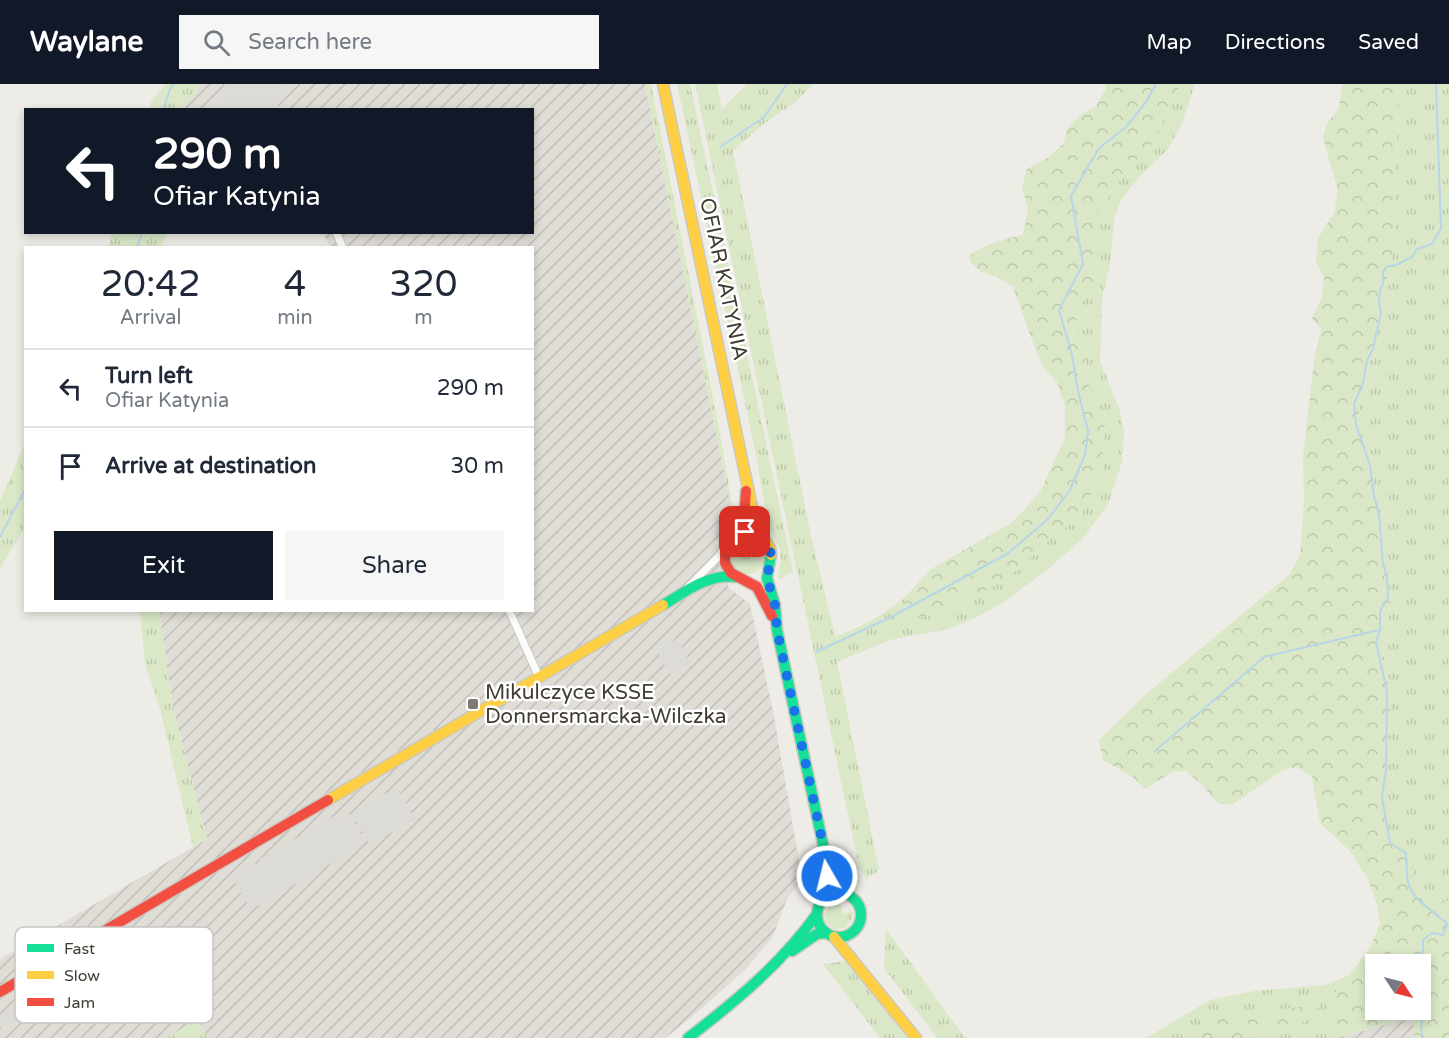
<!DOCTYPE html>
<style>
:root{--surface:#fff;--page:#f6f6f7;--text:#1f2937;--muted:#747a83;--line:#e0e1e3;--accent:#111827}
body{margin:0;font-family:"Varela Round",sans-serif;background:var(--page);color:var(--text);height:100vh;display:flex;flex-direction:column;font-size:22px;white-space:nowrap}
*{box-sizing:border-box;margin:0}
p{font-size:20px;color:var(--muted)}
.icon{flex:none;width:33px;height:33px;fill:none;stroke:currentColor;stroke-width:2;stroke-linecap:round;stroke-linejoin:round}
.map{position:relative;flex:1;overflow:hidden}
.details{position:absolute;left:24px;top:162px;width:510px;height:366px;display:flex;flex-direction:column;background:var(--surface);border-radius:0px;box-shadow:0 3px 9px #0003}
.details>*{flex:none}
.banner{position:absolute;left:24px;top:24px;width:510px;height:126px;border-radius:0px;box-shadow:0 3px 9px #0003;background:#111827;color:#fff;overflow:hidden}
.needle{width:39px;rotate:125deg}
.fabs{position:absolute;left:1365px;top:870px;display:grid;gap:12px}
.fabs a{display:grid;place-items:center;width:66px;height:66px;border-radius:0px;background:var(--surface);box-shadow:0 3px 9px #0003;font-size:30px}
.pin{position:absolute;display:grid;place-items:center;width:51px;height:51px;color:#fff;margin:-26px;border-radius:12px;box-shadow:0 3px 9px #0006}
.me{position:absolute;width:66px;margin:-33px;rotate:352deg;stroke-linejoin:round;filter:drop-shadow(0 0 4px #0008)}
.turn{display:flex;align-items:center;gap:21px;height:126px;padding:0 30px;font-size:27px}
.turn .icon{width:78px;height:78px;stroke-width:2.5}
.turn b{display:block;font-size:42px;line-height:51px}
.eta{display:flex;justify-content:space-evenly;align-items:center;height:102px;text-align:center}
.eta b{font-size:36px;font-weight:600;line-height:42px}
.action{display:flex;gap:12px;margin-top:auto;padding:12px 30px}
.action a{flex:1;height:69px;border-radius:0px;background:var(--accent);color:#fff;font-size:24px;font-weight:600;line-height:69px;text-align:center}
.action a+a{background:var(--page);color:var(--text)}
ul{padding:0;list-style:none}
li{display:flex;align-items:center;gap:18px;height:78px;padding:0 30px;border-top:2px solid var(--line)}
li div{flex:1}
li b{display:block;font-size:22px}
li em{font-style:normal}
header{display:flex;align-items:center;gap:36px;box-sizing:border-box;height:84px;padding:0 30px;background:var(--accent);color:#fff}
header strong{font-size:28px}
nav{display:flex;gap:33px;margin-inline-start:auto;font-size:21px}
.search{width:420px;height:54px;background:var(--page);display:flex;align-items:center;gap:15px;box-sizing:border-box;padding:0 21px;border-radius:0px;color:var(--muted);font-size:22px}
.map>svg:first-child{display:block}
.industrial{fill:url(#industrial-furrows)}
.grass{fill:url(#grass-tufts)}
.forest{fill:url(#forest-crowns);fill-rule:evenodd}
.parking{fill:#dddbd6}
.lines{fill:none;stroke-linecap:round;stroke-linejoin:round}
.stream{stroke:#b8d5ea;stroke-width:2}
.street-casing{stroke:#cac8c2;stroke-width:9}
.fast-casing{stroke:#ccc9be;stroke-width:13}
.slow-casing{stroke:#ccc9be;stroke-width:13}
.jam-casing{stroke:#ccc9be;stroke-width:13}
.street{stroke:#fcfcfb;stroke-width:7}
.fast{stroke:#16e098;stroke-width:10}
.slow{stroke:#ffcf43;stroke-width:10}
.jam{stroke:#f24e42;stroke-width:10}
.route{stroke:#1a73e8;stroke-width:10;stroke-dasharray:0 18}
.poi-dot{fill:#7e7a72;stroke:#fff;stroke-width:2}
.labels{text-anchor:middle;stroke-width:5;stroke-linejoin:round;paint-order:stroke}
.street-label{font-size:21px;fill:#423d34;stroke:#fff}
.poi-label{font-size:21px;fill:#423d34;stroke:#fff;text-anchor:start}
.key{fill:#fff;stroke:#c6c5c2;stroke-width:1.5}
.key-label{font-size:16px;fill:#423d34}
</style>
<header>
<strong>Waylane</strong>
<div class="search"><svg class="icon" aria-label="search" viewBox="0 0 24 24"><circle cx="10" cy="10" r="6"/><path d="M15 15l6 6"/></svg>Search here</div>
<nav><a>Map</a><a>Directions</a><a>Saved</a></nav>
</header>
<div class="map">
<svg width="1449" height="954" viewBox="0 0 1449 954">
<defs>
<pattern id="industrial-furrows" width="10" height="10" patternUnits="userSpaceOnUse" patternTransform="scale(1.5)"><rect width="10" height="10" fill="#e0ddd7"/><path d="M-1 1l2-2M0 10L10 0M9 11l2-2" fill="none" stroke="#c1bfb9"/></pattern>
<pattern id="grass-tufts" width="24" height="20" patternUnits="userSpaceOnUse" patternTransform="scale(1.5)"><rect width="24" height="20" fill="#dae8c7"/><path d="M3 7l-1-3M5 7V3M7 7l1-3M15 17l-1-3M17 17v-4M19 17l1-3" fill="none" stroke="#bcc8ac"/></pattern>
<pattern id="forest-crowns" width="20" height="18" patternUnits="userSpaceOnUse" patternTransform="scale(1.5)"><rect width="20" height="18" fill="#dae8c7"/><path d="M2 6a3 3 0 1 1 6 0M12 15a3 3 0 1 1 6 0" fill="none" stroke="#bcc8ac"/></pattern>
</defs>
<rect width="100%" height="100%" fill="#eeece6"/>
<g class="industrial">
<path d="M201,0H645L733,432L715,458L729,504L750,520L773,627L801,788L799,799L787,815L773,852L747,884L692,933L665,954H0V875L207,755L173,624L159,527L532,526V164L330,163L323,149L532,148V26L183,25Z"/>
<path d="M1414,933V954H1335Z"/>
</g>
<g class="grass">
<path d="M165,0H201L183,25H149L151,18Z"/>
<path d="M645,0H651L719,344L734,432L715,458L733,432Z"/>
<path d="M677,0H690L793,487L781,495L778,493L781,476L780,465L769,444L756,371Z"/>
<path d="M695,0H717L722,25L747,0H813L797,17L761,42L733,67L810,447L835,552C862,543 883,531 905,513L906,528L1041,465L1057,447L1078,437L1102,388L1105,340L1083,287L1089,265L1070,261L1080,223L1095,194L1093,148L1099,126L1132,80L1154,58L1180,0H1195L1181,42L1168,65L1138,94L1120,118L1114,135L1110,181L1102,215L1100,277L1119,324L1124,348L1122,378L1108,420L1083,454L1047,486L1001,520L979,532L952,544L890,556L837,578L879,786L866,795L859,783Z"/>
<path d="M1398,0H1449V817L1444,818L1418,805L1406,769L1390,759L1382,713L1391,620L1380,546L1392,516L1383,480L1356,341L1394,160Z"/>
<path d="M112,149V148L168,149L161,163H109Z"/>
<path d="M25,359V444L0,484V417Z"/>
<circle cx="747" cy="472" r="18"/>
<path d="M140,527H159L173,624L207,755L193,763L159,621L145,580Z"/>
<path d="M839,817L843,830L850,828L847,820L853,830L852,835L845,844L835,845L826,839L824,830L830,819Z"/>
<path d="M886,845L965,954H937L884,884Z"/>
<path d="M846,877L907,954H880L823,880Z"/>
<path d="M1350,891L1331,915L1335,954H1251L1266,945L1302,940L1320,920L1215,934L1181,954H1146L1210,916L1254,907L1324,901Z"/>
<path d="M196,935L209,954H167Z"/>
</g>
<g class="forest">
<path d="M1105,0H1180L1154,58L1132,80L1099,126L1093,148L1095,194L1080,223L1070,259L1079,253H1087L1089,265L1083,287L1105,340L1102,388L1078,437L1057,447L1041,465L1006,496L941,529L918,534L906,528L905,513L931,485L1013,438L1040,408L1065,354V323L1057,298L1043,283L1032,256L1013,203L998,193L981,188L971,179L969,172C986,160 1004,155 1023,151L1028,126L1022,103L1027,85L1049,73L1064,59L1067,45L1082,30L1095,23L1106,5Z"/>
<path d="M1342,0H1398L1394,160L1356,341L1370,381L1383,480L1392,516L1380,546L1391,620L1382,713L1390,759L1406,769L1418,805L1444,818L1449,817V954H1414L1413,933L1335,954L1331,915L1370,864L1380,839L1376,817L1367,794L1350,767L1320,739L1312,693L1297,683L1281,687L1232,721L1218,719L1201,700L1186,687L1172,688L1145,705L1133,693L1103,676L1099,656L1145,611L1288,492L1300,472L1304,419L1303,372L1314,277L1321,245L1312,235L1322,213L1324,193L1316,178L1318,154L1334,129L1338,107L1323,54L1326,41L1339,24ZM1420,880V926H1376V880Z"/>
<path d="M1321,920L1302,940L1266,945L1251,954H1181L1215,934Z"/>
</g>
<g class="parking">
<path d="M225,0H289L284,3L289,10L277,20L272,17H271L275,23L280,21L278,25H217L214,20L220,17L216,13Z"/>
<path d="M665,556H672L680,560L690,578L670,590L654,562Z"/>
<path d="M433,646H442L268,746L272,741Z"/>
<path d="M397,703L415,735L370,761L352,729Z"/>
<path d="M349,730L363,754L358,757L361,762L251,826L231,792L254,778L258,783L262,781L259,775L300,752L303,757L307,754L305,749L335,732L338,736Z"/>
<path d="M66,892L75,906L70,905L1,945L0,931Z"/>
</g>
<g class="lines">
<g class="stream">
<path d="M163,26L170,5L174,0"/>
<path d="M720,63L764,33L787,0"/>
<path d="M137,164L142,148"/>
<path d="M0,453L26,404"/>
<path d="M816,568L891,533L1007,470L1048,435L1070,406L1085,371L1088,347L1078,307L1072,271L1059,226L1083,180L1071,112L1099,64L1125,44L1146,18L1156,0"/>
<path d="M1155,667L1264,573L1379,546"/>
<path d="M1423,954L1421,944L1426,902L1423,886V856L1432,849L1443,851L1447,840C1435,827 1412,817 1408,798C1406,789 1407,779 1406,769L1390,759L1382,713L1386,686L1387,608L1376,558L1380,546V527L1388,514L1387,492L1383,480L1379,430L1374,412L1370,381L1356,341L1354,320L1363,299L1367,276L1373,265L1381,229L1379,220L1380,206L1383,200V188L1386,183L1396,181L1412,173L1417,165L1432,160L1441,144L1436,0"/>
</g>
<g class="street-casing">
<g id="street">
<path d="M336,148L343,164"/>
<path d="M688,503L716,475L724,465"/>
<path d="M509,526L539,593"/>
</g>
</g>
<g class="fast-casing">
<g id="fast">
<path d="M771,471L767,494L775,521L777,546L827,779L826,813"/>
<path d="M663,521C685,508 709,489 736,493"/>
<path d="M828,782L839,802L847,810"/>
<circle cx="839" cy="831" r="22"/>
<path d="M792,867L817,850L826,849"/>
<path d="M688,954C736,917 781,880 817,830"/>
</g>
</g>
<g class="slow-casing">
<g id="slow">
<path d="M663,0L756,442L770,464L771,471"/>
<path d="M328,716L663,521"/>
<path d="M834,853L916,954"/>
</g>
</g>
<g class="jam-casing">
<g id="jam">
<path d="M746,407L744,436L740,445L725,463V479L731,489L757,503L772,532"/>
<path d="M0,908L328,716"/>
</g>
</g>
<use href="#street" class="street"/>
<use href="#fast" class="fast"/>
<use href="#slow" class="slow"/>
<use href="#jam" class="jam"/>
</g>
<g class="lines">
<path class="route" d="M745,448L757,450L762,453L770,464L771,473L767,494L775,521L777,546L827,779V792"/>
</g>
<rect class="poi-dot" x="467" y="614" width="12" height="12" rx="3"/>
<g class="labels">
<g class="street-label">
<text transform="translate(724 195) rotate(78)" y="7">OFIAR KATYNIA</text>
</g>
<g class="poi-label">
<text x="485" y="615">Mikulczyce KSSE<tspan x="485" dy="24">Donnersmarcka-Wilczka</tspan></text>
</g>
</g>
<rect x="15" y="843" width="198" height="96" rx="9" class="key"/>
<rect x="27" y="860" width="27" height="8" fill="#16e098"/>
<rect x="27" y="887" width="27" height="8" fill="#ffcf43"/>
<rect x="27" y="914" width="27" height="8" fill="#f24e42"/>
<g class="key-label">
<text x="64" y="870">Fast</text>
<text x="64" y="897">Slow</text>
<text x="64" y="924">Jam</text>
</g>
</svg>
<div class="fabs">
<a><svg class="needle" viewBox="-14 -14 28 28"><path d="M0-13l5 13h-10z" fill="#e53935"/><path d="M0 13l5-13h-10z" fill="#747a83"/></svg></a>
</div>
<div class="pin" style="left:745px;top:448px;background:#d93025"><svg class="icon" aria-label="arrive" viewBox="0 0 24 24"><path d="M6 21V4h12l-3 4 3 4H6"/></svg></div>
<svg class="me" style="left:827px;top:792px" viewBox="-20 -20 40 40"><circle r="17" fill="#1a73e8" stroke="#fff" stroke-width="3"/><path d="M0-11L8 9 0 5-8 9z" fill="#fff"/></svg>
<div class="banner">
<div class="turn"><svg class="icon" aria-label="left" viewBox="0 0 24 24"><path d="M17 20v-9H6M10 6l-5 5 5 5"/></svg><div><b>290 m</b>Ofiar Katynia</div></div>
</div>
<section class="details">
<div class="eta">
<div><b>20:42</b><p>Arrival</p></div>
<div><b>4</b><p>min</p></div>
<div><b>320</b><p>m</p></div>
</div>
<ul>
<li><svg class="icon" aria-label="left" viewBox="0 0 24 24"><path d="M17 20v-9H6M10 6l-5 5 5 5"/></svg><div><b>Turn left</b><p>Ofiar Katynia</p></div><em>290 m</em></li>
<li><svg class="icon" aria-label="arrive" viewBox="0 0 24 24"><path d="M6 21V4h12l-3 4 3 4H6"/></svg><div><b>Arrive at destination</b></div><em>30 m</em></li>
</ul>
<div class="action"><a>Exit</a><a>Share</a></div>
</section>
</div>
